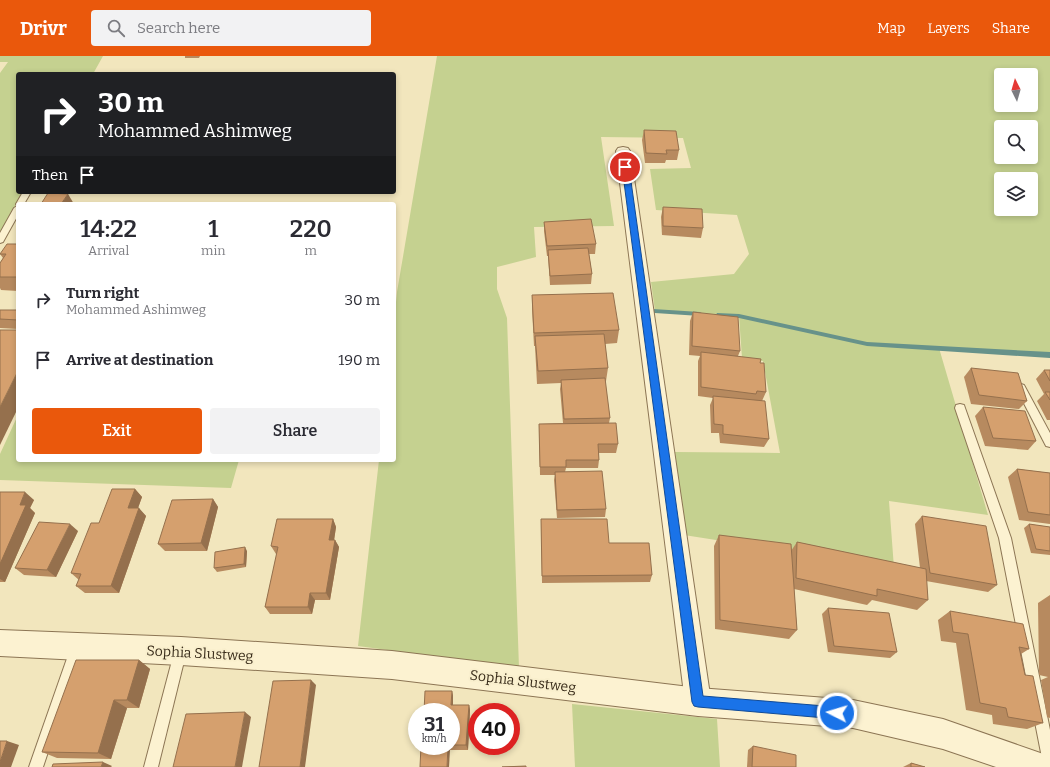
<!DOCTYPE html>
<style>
:root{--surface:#fff;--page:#f2f2f3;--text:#2b2b33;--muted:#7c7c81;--accent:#ea580c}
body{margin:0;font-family:Bitter,serif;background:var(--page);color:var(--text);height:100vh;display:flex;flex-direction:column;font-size:15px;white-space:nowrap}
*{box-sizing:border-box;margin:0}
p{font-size:13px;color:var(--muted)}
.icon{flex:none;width:22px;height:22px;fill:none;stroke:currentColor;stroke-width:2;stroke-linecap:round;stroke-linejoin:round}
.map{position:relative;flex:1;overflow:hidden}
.panel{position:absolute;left:16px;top:146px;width:380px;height:260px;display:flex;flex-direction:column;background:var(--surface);border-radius:4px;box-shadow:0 2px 6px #0003}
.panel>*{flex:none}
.hud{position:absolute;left:16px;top:16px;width:380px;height:122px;border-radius:4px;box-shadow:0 2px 6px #0003;background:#202124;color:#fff;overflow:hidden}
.needle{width:26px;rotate:355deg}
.tools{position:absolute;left:994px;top:12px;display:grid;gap:8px}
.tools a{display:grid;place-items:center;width:44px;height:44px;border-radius:4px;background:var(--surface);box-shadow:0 2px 6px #0003;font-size:20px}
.speed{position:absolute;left:408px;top:647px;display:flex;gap:8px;font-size:20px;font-weight:700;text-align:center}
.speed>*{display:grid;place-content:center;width:52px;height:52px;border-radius:50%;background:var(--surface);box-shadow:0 2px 6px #0003;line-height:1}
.speed small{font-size:10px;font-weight:400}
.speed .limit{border:6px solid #d22;background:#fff;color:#111}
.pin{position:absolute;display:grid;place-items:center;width:34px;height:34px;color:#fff;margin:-17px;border:2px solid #fff;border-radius:50%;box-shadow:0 1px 4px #0007}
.me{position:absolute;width:44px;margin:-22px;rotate:275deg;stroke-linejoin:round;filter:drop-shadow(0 0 3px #0008)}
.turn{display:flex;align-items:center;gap:14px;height:84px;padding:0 16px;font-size:18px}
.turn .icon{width:52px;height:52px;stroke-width:2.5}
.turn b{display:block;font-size:28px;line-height:34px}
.then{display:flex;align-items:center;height:38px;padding:0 16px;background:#0003;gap:8px;font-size:15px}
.eta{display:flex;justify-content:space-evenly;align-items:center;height:68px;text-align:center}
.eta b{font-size:24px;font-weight:600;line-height:28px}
.button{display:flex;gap:8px;margin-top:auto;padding:8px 16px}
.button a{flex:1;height:46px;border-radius:4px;background:var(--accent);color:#fff;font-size:16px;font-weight:600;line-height:46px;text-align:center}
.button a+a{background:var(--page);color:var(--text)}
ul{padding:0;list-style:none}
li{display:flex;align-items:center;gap:12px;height:60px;padding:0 16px}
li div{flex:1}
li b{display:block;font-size:15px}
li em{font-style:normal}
header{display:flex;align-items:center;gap:24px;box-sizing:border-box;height:56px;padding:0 20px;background:var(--accent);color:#fff}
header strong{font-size:19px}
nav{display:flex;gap:22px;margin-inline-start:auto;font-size:14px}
.search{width:280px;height:36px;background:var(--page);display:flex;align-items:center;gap:10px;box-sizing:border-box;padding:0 14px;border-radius:4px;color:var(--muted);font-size:15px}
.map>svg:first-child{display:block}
.green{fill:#c5d190;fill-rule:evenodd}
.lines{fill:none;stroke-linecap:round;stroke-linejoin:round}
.stream{fill:#67928a;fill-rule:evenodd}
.service-casing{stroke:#8c7554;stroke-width:2}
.minor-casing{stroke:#8c7554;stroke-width:2}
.tertiary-casing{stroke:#8c7554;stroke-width:2}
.service{fill:#fcf2d1;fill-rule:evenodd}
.minor{fill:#fcf2d1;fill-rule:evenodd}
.tertiary{fill:#fcf2d1;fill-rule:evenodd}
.wall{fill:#b78a5f}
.shaded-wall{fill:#95704d}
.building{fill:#d5a06e;stroke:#95704d}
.route{fill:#1a73e8;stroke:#114b97}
.labels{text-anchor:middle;stroke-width:4;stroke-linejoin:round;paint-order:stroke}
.near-street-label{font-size:14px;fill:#392c1a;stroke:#f9efcd}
</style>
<header>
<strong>Drivr</strong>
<div class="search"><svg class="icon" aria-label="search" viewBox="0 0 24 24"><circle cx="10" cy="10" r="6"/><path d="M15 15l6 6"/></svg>Search here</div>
<nav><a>Map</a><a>Layers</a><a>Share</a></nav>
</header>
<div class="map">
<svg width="1050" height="711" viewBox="0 0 1050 711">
<rect width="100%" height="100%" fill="#f2e6bd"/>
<g class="green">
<path d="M0,0H103L93,18H18V136H23L0,176V17L8,6H0Z"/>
<path d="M437,0H1050V299L939,292L988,459L889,445L894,512L684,479L675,396L780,397L763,305L742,302L739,260L655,255L651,226L734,218L749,198L737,159L656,154L650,113L691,112L683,82L601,81L614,170L534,171L536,201L497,211V233L507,262L519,612L358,590L379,404H394V267L397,236ZM1001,19H1031V49H1001ZM1001,71H1031V101H1001ZM1001,123H1031V153H1001Z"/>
<path d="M18,359V404H239L231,432L0,424V398Z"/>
<path d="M572,648L717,663L720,711H575Z"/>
</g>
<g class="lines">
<g class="stream">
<path d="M653,253L700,256L703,258L700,260L655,257H653L652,255Z"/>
<path d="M717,257L739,258L867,286L1050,296V302L867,290L739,262L719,261L716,259Z"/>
</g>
<g class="service-casing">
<g id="service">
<path d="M23,136H31L24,148H18V159L3,186L0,187V177L14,152L17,150L16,148Z"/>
<path d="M1021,328L1024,329L1050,377V391L1046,390L1016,332L1018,329Z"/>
<path d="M960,348L964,349L965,352L1011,482L1050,674V711H1045L1043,707L999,482L955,352L956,349Z"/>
<path d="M77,585L81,587L83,591L43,711H29L71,591L73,587Z"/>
<path d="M180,591L184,593L186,597L158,711H144L174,597L176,593Z"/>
</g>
</g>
<g class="minor-casing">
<path id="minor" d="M623,91L628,92L630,95L711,646L707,655L698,659L689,655L685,646L616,95L618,92Z"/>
</g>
<g class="tertiary-casing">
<path id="tertiary" d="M0,574L181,581L392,595L698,632L853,644L943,663L1049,700L1050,711H996L943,693L853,672L698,660L392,623L181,609L0,600Z"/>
</g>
<use href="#service" class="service"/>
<use href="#minor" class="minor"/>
<use href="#tertiary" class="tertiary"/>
</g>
<g class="wall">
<path d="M185,0H200L199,2H185Z"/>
<path d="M644,74L679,94L677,104H666L665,107H645L642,84Z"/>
<path d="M663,151L703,172L701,182L662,179L661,161Z"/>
<path d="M544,166L596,188L595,198H589L592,218L591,228L550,229L548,200H547L544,175Z"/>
<path d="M18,188V235L1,234L0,232V207L3,202L0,198Z"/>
<path d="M532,239L619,274L617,287L605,288L608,312L606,325H605L610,362L609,367L618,388L616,397H599V404L598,412H566L565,416L606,453L605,461L557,462L554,424L555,419H540L539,368L563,367L560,333L561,327L537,328L535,290H534L532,253Z"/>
<path d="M0,254H18V273L0,272Z"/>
<path d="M693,256L740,295L738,300L760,307L766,336L762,345L769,383L764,391L720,387L719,377H711L710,349L713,342L698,340V305L700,300L689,299L690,265Z"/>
<path d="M971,312L1027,345L1019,353L971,348L964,321Z"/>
<path d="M1044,314H1050V364H1047L1037,345L1044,338L1036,323Z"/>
<path d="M983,351L1036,385L1028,394L985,390L975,360Z"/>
<path d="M1017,413L1050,417V468L1019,464L1008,421Z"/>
<path d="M135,433L142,441L138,452L146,460L119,537H85L76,530L79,524L71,517L99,467Z"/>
<path d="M0,436L34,444L30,452L35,457L5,526H0Z"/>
<path d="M213,443L218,451L207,495H165L158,488Z"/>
<path d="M922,460L997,529L988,536L926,525L928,544L917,554L872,544L867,549L794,533L797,574L789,583L715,573L714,490L719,479L791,495L797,486L920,512L915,468Z"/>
<path d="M333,463L336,471L334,484H335L339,491L330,544H315L312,558H270L265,551L277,498H276L271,490Z"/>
<path d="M541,463L609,487L652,519L650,526L542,527Z"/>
<path d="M1029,468L1050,471V499L1031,497L1024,472Z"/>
<path d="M78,475L56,521L24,519L15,512Z"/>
<path d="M247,495L246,511L217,516L214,512Z"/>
<path d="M1050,539V662L1047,661L1041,624L1048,621L1039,619L1038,547Z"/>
<path d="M828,552L897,596L890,602L828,596L822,558Z"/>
<path d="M950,555L1029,593L1021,598L1025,619L1043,667L1027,673L993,668L992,659L966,654L956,587L941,585L938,564Z"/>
<path d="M139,604L150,613L139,652H127L111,703L57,702L42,696Z"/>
<path d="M452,635L453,640V649H469L470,654L468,694H450L421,690H451V656Z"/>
<path d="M753,690L796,711H747L748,694Z"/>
<path d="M911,707L925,711H903Z"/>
</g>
<g class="shaded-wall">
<path d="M68,138L74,148H61Z"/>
<path d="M18,315V352L0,389V351Z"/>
<path d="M135,433L142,441L135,460L128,452Z"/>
<path d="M25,436L34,444L30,452L35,457L5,526L0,523V508L20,449Z"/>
<path d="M213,443L218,451L207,495L201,487Z"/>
<path d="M139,452L146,460L119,537L111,530Z"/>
<path d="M333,463L336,471L333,491L329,484Z"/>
<path d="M70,468L78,475L56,521L47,514Z"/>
<path d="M335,484L339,491L330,544L326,537Z"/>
<path d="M245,491L247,495L246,511L244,508Z"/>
<path d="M310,537L315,544L312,558L308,551Z"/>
<path d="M139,604L150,613L139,652L127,644Z"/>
<path d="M311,624L316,629L305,711H300Z"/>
<path d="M452,635L453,640V654L451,649Z"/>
<path d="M114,644L127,652L111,703L98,697Z"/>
<path d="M469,649L470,654L468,694L466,689Z"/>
<path d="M245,656L251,661L242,711H235Z"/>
<path d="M7,685L19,689L11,711H0V706Z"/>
<path d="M448,690L450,694L449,711H447Z"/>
<path d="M103,706L112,710L111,711H101Z"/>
</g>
<g class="building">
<path d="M644,74L676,75L679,94H666L667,98L646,97Z"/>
<path d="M48,137L68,138L61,148H41Z"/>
<path d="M663,151L702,153L703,172L663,170Z"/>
<path d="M591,163L596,188L547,190L544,166Z"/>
<path d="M7,188H18V221H0V207L6,198H0Z"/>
<path d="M588,192L592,218L550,220L548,194Z"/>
<path d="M613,237L619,274L534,277L532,239Z"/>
<path d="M0,254H18V264L0,263Z"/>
<path d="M693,256L738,261L740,295L692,290Z"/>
<path d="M0,274H18V315L0,351Z"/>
<path d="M604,278L608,312L538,315L535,280Z"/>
<path d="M701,296L761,303L760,307H764L766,336L757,335L756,338L701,331Z"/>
<path d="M971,312L1018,317L1027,345L979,339Z"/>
<path d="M1044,314H1050V325Z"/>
<path d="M605,322L610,362L564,363L561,324Z"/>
<path d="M1045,336H1050V344Z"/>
<path d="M713,340L765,345L769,383L723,378V369L714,368Z"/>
<path d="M983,351L1025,355L1036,385L993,382Z"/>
<path d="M616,367L618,388H598L599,404H566V411H540L539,368Z"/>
<path d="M1017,413L1050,417V459L1028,456Z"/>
<path d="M602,415L606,453L557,454L555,416Z"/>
<path d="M112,433H135L128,452H139L111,530H76L81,518L71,517L91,467H99Z"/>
<path d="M0,436H25L20,449H26L0,508Z"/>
<path d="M213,443L201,487L158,488L172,444Z"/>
<path d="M922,460L986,470L997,529L930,517Z"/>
<path d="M277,463H333L329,484H335L326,537H310L308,551H265L278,491L271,490Z"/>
<path d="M541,463H607L609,487H649L652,519L542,520Z"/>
<path d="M39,466L70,468L47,514L15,512Z"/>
<path d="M1029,468L1050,471V495L1036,493Z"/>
<path d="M719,479L791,488L797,574L720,564Z"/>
<path d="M797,486L926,513L928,544L877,533V540L796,522Z"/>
<path d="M245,491L244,508L214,512L215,496Z"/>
<path d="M828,552L889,557L897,596L834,590Z"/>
<path d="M950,555L1023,568L1029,593L1019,591L1025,619L1033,620L1043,667L1008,661L1006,652L980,647L968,578L953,576Z"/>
<path d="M76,604H139L127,644H114L98,697L42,696Z"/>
<path d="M311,624L300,711H259L273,625Z"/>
<path d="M425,635H452L451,649H469L466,689H451V656H424Z"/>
<path d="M245,656L235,711H173L186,658Z"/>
<path d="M0,685H7L0,706Z"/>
<path d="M421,690H448L447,711H420Z"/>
<path d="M753,690L796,699V711H752Z"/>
<path d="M103,706L101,711H52L53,708Z"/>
<path d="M911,707L925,711H911Z"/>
<path d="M526,710V711H502Z"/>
</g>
<path class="route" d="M625,109L629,111L703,640L837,651L841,653L843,657L841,661L837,663L698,651L694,650L692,646L622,111Z"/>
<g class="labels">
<g class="near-street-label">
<text transform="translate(200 597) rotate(3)" y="5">Sophia Slustweg</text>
<text transform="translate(523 625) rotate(7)" y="5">Sophia Slustweg</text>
</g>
</g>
</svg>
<div class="tools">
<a><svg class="needle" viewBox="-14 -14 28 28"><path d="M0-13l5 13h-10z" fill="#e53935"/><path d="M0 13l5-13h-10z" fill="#7c7c81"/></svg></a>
<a><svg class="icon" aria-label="search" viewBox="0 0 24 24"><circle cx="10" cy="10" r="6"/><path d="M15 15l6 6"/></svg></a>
<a><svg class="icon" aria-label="layers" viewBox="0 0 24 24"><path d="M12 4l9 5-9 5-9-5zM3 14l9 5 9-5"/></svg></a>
</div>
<div class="speed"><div>31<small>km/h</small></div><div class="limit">40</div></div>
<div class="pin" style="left:625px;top:111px;background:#d93025"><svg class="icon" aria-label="arrive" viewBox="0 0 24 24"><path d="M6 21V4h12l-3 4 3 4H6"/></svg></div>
<svg class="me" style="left:837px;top:657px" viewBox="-20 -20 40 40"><circle r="17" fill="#1a73e8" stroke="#fff" stroke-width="3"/><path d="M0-11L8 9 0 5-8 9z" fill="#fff"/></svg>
<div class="hud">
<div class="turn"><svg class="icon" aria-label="right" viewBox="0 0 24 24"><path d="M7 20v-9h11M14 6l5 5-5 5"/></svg><div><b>30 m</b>Mohammed Ashimweg</div></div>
<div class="then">Then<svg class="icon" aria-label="arrive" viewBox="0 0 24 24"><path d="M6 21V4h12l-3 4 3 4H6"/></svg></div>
</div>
<section class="panel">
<div class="eta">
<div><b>14:22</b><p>Arrival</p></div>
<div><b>1</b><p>min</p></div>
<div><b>220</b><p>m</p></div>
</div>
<ul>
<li><svg class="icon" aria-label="right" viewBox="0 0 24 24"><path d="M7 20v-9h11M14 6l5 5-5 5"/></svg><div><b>Turn right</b><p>Mohammed Ashimweg</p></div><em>30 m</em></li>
<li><svg class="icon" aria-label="arrive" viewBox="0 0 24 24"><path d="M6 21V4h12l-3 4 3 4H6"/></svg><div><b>Arrive at destination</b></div><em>190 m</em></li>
</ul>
<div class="button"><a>Exit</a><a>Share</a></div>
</section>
</div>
